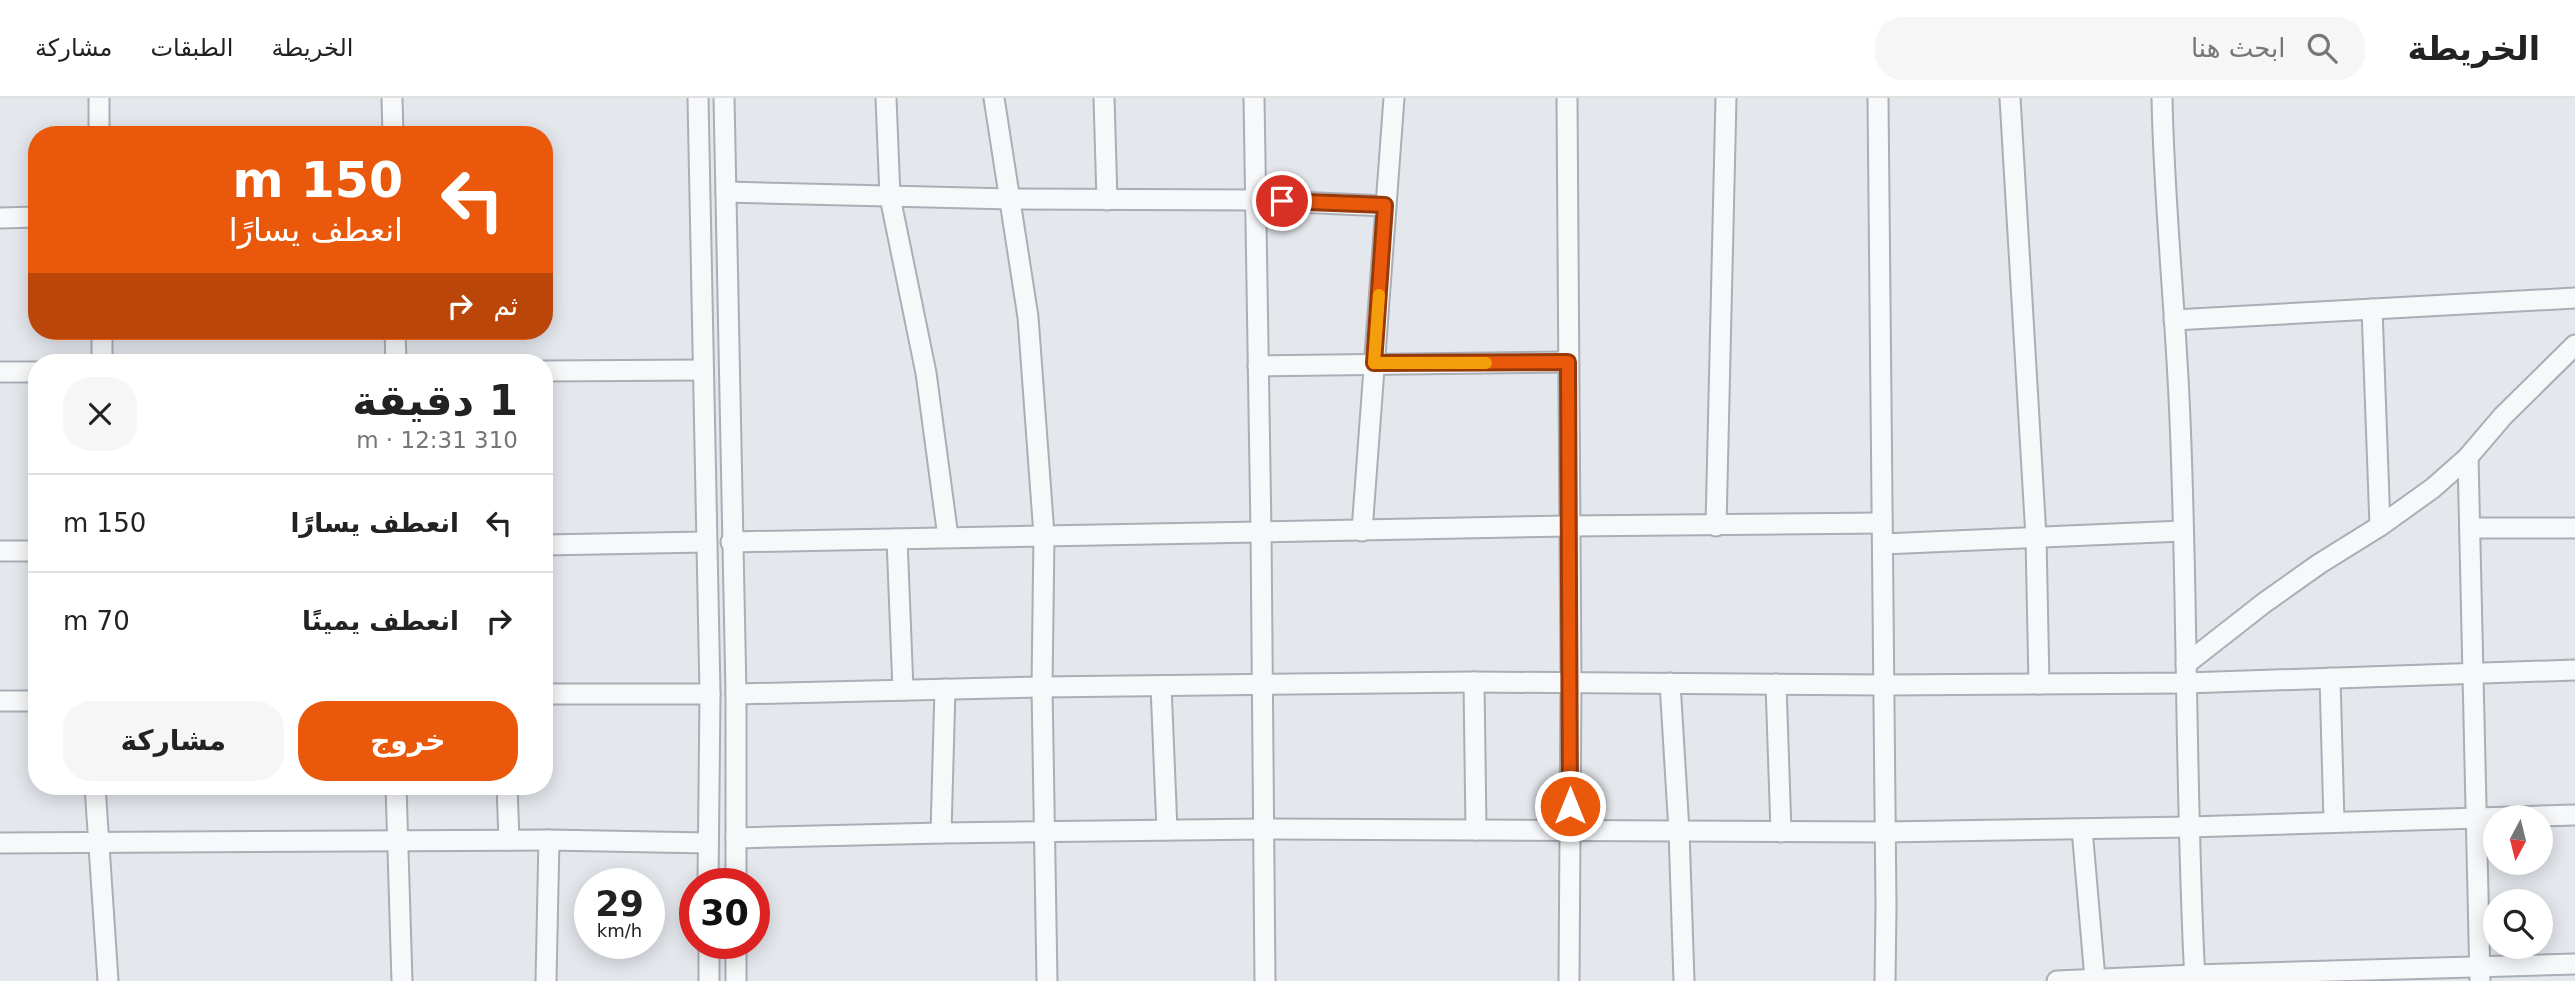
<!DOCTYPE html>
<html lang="ar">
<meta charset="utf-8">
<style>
:root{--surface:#fff;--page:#f6f6f6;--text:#222;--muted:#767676;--line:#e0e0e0;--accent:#ea580c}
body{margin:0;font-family:"DejaVu Sans",Cairo,sans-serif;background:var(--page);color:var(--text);direction:rtl;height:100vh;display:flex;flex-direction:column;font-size:26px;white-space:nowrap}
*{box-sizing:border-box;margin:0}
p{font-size:23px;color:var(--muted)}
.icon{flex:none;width:38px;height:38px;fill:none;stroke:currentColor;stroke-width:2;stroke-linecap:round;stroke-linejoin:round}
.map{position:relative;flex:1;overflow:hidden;direction:ltr}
.panel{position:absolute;left:28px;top:256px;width:525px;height:441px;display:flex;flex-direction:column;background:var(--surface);border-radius:28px;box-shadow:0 4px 18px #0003;direction:rtl}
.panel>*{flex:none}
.banner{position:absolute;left:28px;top:28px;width:525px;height:214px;border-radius:28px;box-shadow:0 4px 18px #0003;direction:rtl;background:#ea580c;color:#fff;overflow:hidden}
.needle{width:46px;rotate:187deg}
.fabs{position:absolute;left:2483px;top:707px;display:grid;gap:14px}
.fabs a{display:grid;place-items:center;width:70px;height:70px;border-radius:50%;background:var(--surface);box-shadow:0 4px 18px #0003;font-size:35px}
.speed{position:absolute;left:574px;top:770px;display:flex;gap:14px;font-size:35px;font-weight:700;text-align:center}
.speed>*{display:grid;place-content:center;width:91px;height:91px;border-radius:50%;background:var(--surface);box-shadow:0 4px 18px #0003;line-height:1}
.speed small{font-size:18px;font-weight:400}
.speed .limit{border:10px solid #d22;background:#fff;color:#111}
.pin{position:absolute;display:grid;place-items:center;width:60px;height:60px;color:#fff;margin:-30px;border:4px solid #fff;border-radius:50%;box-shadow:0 2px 7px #0007}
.me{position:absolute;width:77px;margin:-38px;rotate:0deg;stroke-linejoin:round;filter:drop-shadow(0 0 5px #0008)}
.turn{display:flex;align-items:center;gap:24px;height:147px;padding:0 35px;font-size:32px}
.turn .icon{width:91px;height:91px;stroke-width:2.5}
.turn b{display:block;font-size:49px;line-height:60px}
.then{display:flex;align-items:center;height:66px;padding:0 35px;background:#0003;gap:14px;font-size:26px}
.round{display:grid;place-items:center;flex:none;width:74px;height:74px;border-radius:28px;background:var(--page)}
.headline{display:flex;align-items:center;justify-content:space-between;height:119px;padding:0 35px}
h1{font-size:42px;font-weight:800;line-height:52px}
.action{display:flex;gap:14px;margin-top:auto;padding:14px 35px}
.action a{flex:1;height:80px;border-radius:28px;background:var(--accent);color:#fff;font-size:28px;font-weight:800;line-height:80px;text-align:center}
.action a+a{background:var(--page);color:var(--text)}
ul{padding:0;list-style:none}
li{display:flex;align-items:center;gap:21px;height:98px;padding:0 35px;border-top:2px solid var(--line)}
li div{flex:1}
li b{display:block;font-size:26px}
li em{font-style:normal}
header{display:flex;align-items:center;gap:42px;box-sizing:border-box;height:98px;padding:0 35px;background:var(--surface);border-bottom:2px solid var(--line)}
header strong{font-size:33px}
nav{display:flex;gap:38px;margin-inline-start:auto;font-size:24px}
.search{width:490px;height:63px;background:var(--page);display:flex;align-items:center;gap:18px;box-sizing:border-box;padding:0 24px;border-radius:28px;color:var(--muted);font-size:26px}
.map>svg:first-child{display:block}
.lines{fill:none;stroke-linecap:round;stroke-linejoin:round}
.minor-casing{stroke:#a9aeb7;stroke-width:23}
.minor{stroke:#f7f8fa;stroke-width:19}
.route-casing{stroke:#983908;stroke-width:18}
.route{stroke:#ea580c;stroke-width:12}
.slow{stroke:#f59e0b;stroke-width:12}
</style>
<header>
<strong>الخريطة</strong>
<div class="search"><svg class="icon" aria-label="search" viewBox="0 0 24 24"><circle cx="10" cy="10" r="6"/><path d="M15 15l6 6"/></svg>ابحث هنا</div>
<nav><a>الخريطة</a><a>الطبقات</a><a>مشاركة</a></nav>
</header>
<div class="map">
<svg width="2575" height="883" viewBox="0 0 2575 883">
<rect width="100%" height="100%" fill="#e4e7ec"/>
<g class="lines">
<g class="minor-casing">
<g id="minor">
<path d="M99,0V37"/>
<path d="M392,0L393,37"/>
<path d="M698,0L710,596L708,786"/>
<path d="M724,0L736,596V786"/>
<path d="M886,0L890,99L926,275L948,439"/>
<path d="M994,0L1028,219L1044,437L1042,589L1047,883"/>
<path d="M1104,0L1107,102"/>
<path d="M1254,0L1261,434L1265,883"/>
<path d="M1567,0L1571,585L1569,883"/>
<path d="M1878,0L1886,809L1885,883"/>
<path d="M2010,0L2036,439L2039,586"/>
<path d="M2162,0C2164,108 2176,215 2180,322C2188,509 2185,696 2195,883"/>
<path d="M726,94L1011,101L1256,102L1385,108"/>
<path d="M0,120L37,119"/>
<path d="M2372,211L2380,428"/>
<path d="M2174,222L2575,200"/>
<path d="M102,233V264"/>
<path d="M395,233L396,264"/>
<path d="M1258,268L1568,264"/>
<path d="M544,273L703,272"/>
<path d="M0,274H37"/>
<path d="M2468,359L2480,883"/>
<path d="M1716,428L1726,0"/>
<path d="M2470,430H2575"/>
<path d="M1362,433L1394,0"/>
<path d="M897,441L903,592"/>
<path d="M731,444L1569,428L1882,425"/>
<path d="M1883,446L2183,433"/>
<path d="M544,447L705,444"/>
<path d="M0,453H37"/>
<path d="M2186,566L2264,505L2319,466L2380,428L2433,390L2468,359L2503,318L2575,247"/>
<path d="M2330,580L2334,724"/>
<path d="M1474,584L1476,732"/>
<path d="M1670,585L1679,733L1684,883"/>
<path d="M1776,586L1781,734"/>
<path d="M1161,588L1167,732"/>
<path d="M544,596H710"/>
<path d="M736,596L1042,589L1474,584L1884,587L2186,585L2575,572"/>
<path d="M0,603H37"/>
<path d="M95,688L108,883"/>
<path d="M396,688L402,883"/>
<path d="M507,688L509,742"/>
<path d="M2082,731L2095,881"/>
<path d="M941,735L945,591"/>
<path d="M736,740L941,735L1263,731L1885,734L2189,729L2575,717"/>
<path d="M0,745L549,742"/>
<path d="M709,845V883"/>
<path d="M736,845V883"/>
<path d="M546,883L549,742L708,745"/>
<path d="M2057,883L2194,877L2575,866"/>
</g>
</g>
<use href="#minor" class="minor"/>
</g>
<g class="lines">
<g class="route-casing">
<path id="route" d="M1282,103L1385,107L1374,265L1568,264L1570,708"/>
</g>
<use href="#route" class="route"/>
<path class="slow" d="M1379,197L1374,265H1486"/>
</g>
</svg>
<div class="fabs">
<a><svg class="needle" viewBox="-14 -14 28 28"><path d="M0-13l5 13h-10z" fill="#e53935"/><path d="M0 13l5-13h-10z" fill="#767676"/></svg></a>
<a><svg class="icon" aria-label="search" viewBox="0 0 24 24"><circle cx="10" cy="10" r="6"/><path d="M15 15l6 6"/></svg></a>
</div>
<div class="speed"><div>29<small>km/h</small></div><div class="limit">30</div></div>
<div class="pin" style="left:1282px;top:103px;background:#d93025"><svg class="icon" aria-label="arrive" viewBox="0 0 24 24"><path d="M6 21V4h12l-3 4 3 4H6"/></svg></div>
<svg class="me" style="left:1570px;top:708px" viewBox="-20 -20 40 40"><circle r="17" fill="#ea580c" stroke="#fff" stroke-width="3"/><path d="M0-11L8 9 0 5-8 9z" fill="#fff"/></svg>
<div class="banner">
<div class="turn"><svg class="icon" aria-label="left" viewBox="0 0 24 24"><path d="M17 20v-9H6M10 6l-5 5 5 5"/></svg><div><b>150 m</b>انعطف يسارًا</div></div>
<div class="then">ثم<svg class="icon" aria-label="right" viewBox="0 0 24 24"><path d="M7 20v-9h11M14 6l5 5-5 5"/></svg></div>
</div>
<section class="panel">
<div class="headline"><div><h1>1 دقيقة</h1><p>310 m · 12:31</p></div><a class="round"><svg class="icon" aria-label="close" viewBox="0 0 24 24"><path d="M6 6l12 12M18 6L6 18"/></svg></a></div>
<ul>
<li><svg class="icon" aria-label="left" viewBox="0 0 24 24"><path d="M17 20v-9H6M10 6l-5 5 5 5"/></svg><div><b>انعطف يسارًا</b></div><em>150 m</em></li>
<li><svg class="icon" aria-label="right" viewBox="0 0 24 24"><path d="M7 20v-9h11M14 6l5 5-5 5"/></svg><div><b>انعطف يمينًا</b></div><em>70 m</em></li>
</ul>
<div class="action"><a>خروج</a><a>مشاركة</a></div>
</section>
</div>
